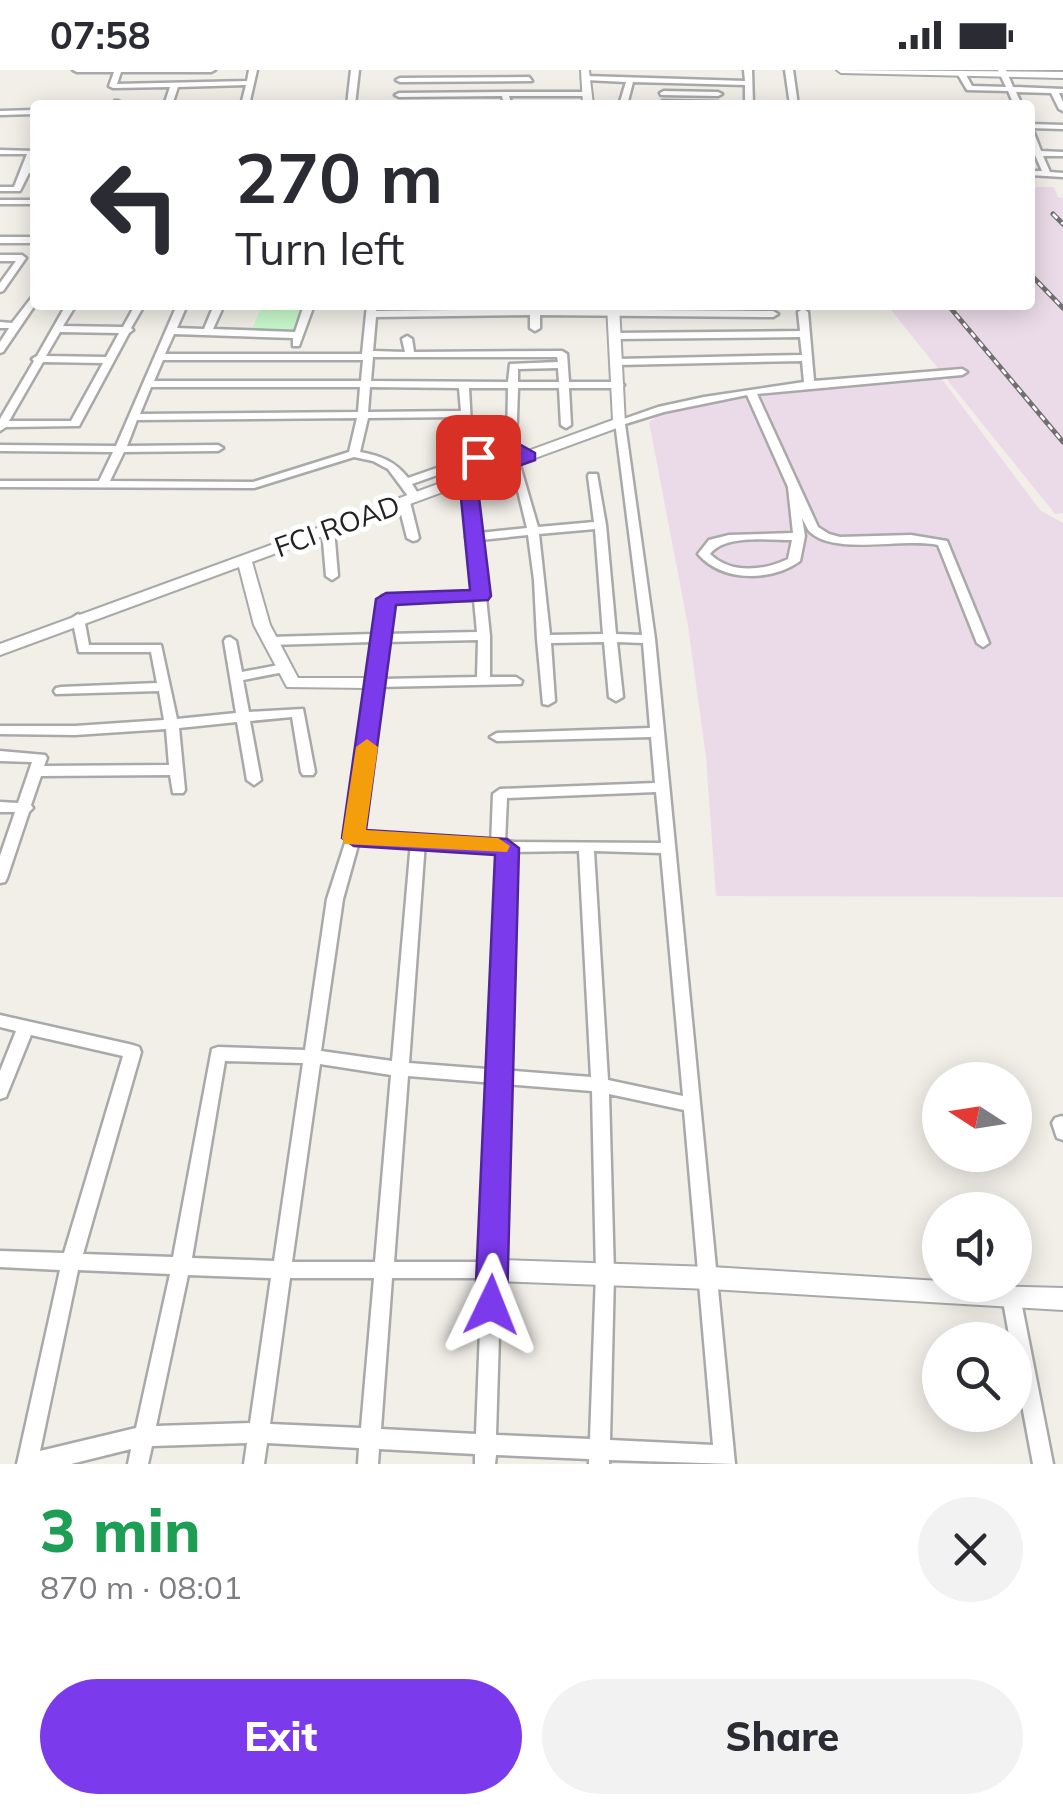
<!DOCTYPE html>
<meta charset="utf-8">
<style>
:root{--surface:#fff;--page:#f2f2f3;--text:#2b2b33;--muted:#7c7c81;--accent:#7c3aed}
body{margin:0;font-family:Mulish,sans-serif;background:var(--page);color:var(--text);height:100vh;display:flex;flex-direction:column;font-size:38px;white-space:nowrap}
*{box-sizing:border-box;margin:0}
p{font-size:32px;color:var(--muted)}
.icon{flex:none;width:55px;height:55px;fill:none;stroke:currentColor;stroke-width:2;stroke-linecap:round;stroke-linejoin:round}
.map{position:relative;height:1394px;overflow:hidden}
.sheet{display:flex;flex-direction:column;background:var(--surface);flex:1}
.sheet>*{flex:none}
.top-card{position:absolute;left:30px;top:30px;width:1005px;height:210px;border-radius:10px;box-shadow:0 5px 25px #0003;background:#fff;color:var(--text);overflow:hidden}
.needle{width:65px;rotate:282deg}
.fabs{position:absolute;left:922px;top:992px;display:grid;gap:20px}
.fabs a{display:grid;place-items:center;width:110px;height:110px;border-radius:50%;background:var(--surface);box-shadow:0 5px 25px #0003;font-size:50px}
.pin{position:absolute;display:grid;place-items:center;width:85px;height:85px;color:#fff;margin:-42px;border-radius:20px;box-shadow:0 5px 15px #0006}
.me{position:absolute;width:110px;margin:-55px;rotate:2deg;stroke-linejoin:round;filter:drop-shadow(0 0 8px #0008)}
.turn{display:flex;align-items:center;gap:35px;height:210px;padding:0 40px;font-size:45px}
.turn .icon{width:130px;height:130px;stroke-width:2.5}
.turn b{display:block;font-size:70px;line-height:85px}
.round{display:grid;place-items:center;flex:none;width:105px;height:105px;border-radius:52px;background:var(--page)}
.head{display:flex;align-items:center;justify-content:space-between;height:170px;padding:0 40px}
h1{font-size:60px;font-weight:800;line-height:75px;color:#1e9e55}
.action{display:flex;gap:20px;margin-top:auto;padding:20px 40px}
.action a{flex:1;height:115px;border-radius:60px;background:var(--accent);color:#fff;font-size:40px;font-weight:800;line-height:115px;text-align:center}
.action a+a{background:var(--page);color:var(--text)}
.status{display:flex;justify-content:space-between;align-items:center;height:70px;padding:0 50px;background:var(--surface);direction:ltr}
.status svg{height:28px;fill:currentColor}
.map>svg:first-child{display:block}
.industrial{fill:#ebdbe8}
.park{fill:#c8facc}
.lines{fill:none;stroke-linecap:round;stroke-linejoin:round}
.minor-casing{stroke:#a9a9a9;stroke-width:5}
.tertiary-casing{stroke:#a9a9a9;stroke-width:4}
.minor{fill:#fff;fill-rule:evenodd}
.tertiary{fill:#fff;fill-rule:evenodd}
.rail-casing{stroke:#707070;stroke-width:5}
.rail{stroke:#fff;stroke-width:2.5;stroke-dasharray:6;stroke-linecap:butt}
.route{fill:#7c3aed;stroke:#51269a;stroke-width:2.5}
.slow{fill:#f59e0b}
.labels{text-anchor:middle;stroke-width:10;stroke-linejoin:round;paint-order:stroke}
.street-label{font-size:28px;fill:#222;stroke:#fff}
</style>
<div class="status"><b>07:58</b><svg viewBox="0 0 49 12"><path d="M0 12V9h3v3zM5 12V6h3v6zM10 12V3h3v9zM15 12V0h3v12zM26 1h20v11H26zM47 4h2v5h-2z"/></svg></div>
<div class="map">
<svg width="1063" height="1394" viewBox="0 0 1063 1394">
<rect width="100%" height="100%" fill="#f2efe9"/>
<g class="industrial">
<path d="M1030,117H1054L1058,127L1063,128V443L1055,444L887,235H1030Z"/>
<path d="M941,308L1040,440L1063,453V827L716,826L706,687L688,556L649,352L666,341L735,327Z"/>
</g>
<path class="park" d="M262,235H306L297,264L251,262Z"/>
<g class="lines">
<g class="minor-casing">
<g id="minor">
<path d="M73,0H215L211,2H121L117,14L247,11L249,0H257L249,35H241L246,15L178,17L172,35H164L170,17L113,18L109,16L114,2H77Z"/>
<path d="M351,0H359L355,35H347Z"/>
<path d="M744,0H752L753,35H745V15L633,12L627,35H619L626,12L586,10L582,8L586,6L745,11Z"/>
<path d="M785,0H793L798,35H790Z"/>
<path d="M998,0H1006L1013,17L1063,19V23H1059L1063,32V41L1059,39L1051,23L1016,22L1022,35H1014L1008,21L967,20L957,3L964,1L972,16L1006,17Z"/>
<path d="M529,7L532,11L400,12L396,10L400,8Z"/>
<path d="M664,21L718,22L722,24L718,26L661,25L660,23Z"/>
<path d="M505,22H587L591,24L587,26H509L512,35H504L502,26L399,27L395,25L399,23Z"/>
<path d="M115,31H118L122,33L113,35Z"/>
<path d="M663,31L718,32L722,34L660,35L659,33Z"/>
<path d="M35,40V44L0,45V41Z"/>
<path d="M1030,54L1063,55V59L1030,58Z"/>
<path d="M1030,61L1034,63L1041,81L1063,82V86H1043L1050,102L1063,103V107L1030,105V101H1042L1035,85L1030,83L1033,81L1030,72Z"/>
<path d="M0,80L35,81L31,99H35V103H29L20,121H0V117H14L27,84H0Z"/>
<rect x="0" y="130" width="35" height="4"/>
<rect x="0" y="167" width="35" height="6"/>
<path d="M0,185H22L26,188L3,221L0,222V213L16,191H0Z"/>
<path d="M35,226V235L3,282L0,283V272L9,258H0V252L12,253L32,227Z"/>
<path d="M66,235H76L63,256L123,257L134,237L142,239L131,258L133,260L129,263L79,356L6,357L0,361V349L34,291L32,289L37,286ZM60,262L119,263L106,287L46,286ZM43,292L103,293L71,351H9Z"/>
<path d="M177,235H187L177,258L204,259L214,235H224L213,259L295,262L304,235H314L299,276H293V268L174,264L165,284H362L367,235H377L376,241L535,239L773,241L778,244L773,247L540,245V258L535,261L530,258V245L376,247L373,281L405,282L402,269L407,266L412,269L414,282L562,281L567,284L569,312H619L624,315L619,318H569L571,355L566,358L561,355L559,318H518L516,377L412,414L421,428L415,431L411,430L388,399L373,391L354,387L254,418L0,417V411H99L113,382L0,381V375L116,376ZM373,287H557L558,292L510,294L508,312L371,311ZM163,290H363L361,311H154ZM558,298L559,312H518V299ZM151,317H360L358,342L140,344ZM370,317L459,318L461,341L368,342ZM469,318H508L507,373L480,383L472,375ZM461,347L462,376L471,386L408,408C395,391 381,386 360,382L368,348ZM357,348L349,382L253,412L110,411L124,382L218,381L223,378L218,375L127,376L137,350Z"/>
<path d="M803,239L808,242L814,311L962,299L967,302L962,305L757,324L818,457L829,464L840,467L911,465L947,471L989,573L983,577L977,573L938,475C904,467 835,486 810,462C807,459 805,453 802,448L805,466L800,491C771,512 722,512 698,484L709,470L729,465L793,463L788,417L747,325L664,342L625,354L655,569L735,1394L609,1390V1394H589V1389L496,1385L495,1394H475V1384L379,1379L378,1394H358L359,1378L267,1373L264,1394H244L247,1373L152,1376L148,1394H128L131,1379L71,1394H17L60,1200L0,1197V1181L64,1183L123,986L31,965L8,1022L6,1027L0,1029V1001L16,961L0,957V945L133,975L139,977L141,982L83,1184L173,1187L212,979L218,977L305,980L327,829L348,764H358L360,768L343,829L321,981L392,991L411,772L413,768H423L425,772L409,993L591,1007L579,781L507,782L493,780L491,776L493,724L500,719L655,713L651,667L497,671L490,667L497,663L650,658L643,573L617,572L623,627L616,631L609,627L604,572L551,573L555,631L548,635L543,634L537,569L534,510L528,465L480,470L490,566V607H516L522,611L521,614L376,617L370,613L372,572L270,575L264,571L270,567L373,564L382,526L474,523L468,470L466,467L468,465L463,409L468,406L473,409L479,463L527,458L518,421L509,392L514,389L519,392L538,457L594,452L588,406L589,404H597L606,455L616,564L642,565L615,352L658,337L704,327L804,312L802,291L618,295L613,292L618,289L802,285L800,267L615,269L610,266L615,263L800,261L798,242ZM595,459L603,564L550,565L539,464ZM792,470L788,489C764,501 730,504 710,484C725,464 769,470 792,470ZM474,530L477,562L386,564L391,532ZM478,570L477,607L383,609L385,572ZM656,722L661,773L505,772L507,728ZM594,781L661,783L683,1026L608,1010ZM225,991L303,993L274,1191L192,1188ZM320,994L391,1005L375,1192H292ZM408,1006L592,1021L596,1204L590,1369L496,1365L501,1200L499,1194L492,1192H394ZM609,1024L684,1040L713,1375L610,1370L614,1204ZM78,1200L170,1204L136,1358L40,1381ZM188,1205L271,1208L250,1353L156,1356ZM290,1208H374L361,1358L270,1354ZM392,1208H482L476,1364L381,1359Z"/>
<path d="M404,429L410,432L419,468L417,470L413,471L407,468L398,432Z"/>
<path d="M328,456L334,459L338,506L332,510L326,506L322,459Z"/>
<path d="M78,544L84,548L89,575H161L177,649L236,643L224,571L226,568L230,567L236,571L242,602L284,594L289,595L290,598L289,601L243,610L249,642L303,639L315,702L313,705H303L301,702L292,647L250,651L261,710L254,715L247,710L237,652L179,658L185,720L183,723H173L170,705L41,706L31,735L33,738L29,742L7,808L5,812L0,813V786L15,742H0V732L18,733L32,692L0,691V681L45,685L47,688L44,696L169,695L166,659L75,665L0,664V656H75L164,650L159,621L56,624L54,621L56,618L61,617L157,613L151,582H79L72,548Z"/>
<path d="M1061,1046L1063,1047V1070L1057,1068L1052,1053L1055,1048Z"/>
<path d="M1011,1217L1018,1220L1020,1226L1053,1394H1033L1015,1298V1270H1010L1002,1226L1004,1220Z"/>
</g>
</g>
<g class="tertiary-casing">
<g id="tertiary">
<path d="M581,0H589L593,35H583Z"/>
<path d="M837,0L1063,2V8L841,3Z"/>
<path d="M607,235H619L625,355L252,492L270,555L298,608H376L384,613L363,762L507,770L514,772L516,777L504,1190L711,1197L940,1211V1215L1063,1218V1240L711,1219L492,1211L484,1208L480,1200L498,783L347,773L344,768L367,618L287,617L254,555L239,497L0,585V574L613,350Z"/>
</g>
</g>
<use href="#minor" class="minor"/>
<use href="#tertiary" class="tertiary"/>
<g class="rail-casing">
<g id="rail">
<path d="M1053,144L1063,154"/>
<path d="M1030,204L1063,238"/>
<path d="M948,235L1063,372"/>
</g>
</g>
<use href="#rail" class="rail"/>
</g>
<path class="route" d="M512,370L535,383V390L477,411L491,526L488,530L396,535L366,760L507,769L519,778L507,1235L502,1245L491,1249L480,1245L475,1235L495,785L354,776L342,768L376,529L386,523L470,520L459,408L515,385L510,382L478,392L469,387Z"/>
<path class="slow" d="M367,669L378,677L366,760L498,768L510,776L507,782L345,774L342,768L356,677Z"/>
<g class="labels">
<g class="street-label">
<text transform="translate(337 456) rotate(-20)" y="10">FCI ROAD</text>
</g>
</g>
</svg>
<div class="fabs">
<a><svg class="needle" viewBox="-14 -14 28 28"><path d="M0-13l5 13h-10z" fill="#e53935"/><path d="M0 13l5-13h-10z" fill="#7c7c81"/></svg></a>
<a><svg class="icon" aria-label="sound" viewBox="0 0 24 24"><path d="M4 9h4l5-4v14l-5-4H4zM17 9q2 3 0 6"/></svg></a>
<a><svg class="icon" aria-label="search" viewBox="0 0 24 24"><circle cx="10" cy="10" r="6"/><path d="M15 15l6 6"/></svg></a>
</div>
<div class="pin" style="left:478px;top:387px;background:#d93025"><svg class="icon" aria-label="arrive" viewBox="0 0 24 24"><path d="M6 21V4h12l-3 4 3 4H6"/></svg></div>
<svg class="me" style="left:491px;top:1235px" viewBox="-20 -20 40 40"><path d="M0-17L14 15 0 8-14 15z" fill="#7c3aed" stroke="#fff" stroke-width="4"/></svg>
<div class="top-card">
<div class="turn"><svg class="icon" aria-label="left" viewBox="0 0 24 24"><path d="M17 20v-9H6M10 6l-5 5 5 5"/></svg><div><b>270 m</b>Turn left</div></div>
</div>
</div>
<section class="sheet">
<div class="head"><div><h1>3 min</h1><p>870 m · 08:01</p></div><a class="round"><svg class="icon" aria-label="close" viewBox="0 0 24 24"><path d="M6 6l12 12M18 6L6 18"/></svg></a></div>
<div class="action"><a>Exit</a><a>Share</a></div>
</section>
